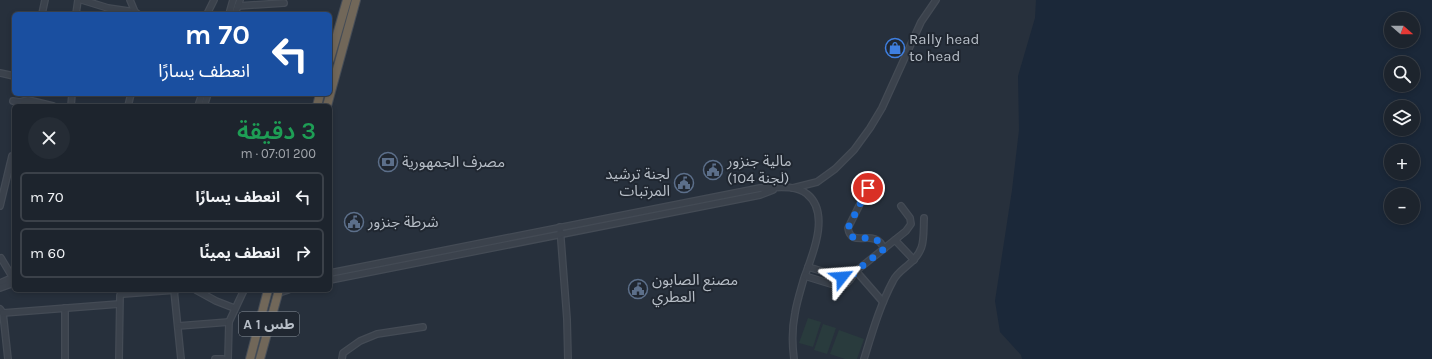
<!DOCTYPE html>
<html lang="ar">
<meta charset="utf-8">
<style>
:root{--surface:#1d242d;--page:#252c35;--text:#f1f3f6;--muted:#a0a4aa;--line:#3b4149}
body{margin:0;font-family:Karla,"Noto Sans Arabic",sans-serif;background:var(--page);color:var(--text);direction:rtl;height:100vh;display:flex;flex-direction:column;font-size:15px;white-space:nowrap}
*{box-sizing:border-box;margin:0}
p{font-size:13px;color:var(--muted)}
.icon{flex:none;width:22px;height:22px;fill:none;stroke:currentColor;stroke-width:2;stroke-linecap:round;stroke-linejoin:round}
.map{position:relative;flex:1;overflow:hidden;direction:ltr}
.details{position:absolute;left:12px;top:104px;width:320px;height:188px;display:flex;flex-direction:column;background:var(--surface);border-radius:6px;box-shadow:0 2px 6px #0003,0 0 0 1px var(--line);direction:rtl}
.details>*{flex:none}
.top-card{position:absolute;left:12px;top:12px;width:320px;height:84px;border-radius:6px;box-shadow:0 2px 6px #0003,0 0 0 1px var(--line);direction:rtl;background:#1a4fa0;color:#fff;overflow:hidden}
.needle{width:26px;rotate:110deg}
.buttons{position:absolute;left:1384px;top:12px;display:grid;gap:8px}
.buttons a{display:grid;place-items:center;width:36px;height:36px;border-radius:50%;background:var(--surface);box-shadow:0 2px 6px #0003,0 0 0 1px var(--line);font-size:20px}
.pin{position:absolute;display:grid;place-items:center;width:34px;height:34px;color:#fff;margin:-17px;border:2px solid #fff;border-radius:50%;box-shadow:0 1px 4px #0007}
.me{position:absolute;width:44px;margin:-22px;rotate:62deg;stroke-linejoin:round;filter:drop-shadow(0 0 3px #0008)}
.turn{display:flex;align-items:center;gap:14px;height:84px;padding:0 16px;font-size:18px}
.turn .icon{width:52px;height:52px;stroke-width:2.5}
.turn b{display:block;font-size:28px;line-height:34px}
.round{display:grid;place-items:center;flex:none;width:42px;height:42px;border-radius:21px;background:var(--page)}
.overview{display:flex;align-items:center;justify-content:space-between;height:68px;padding:0 16px}
h1{font-size:24px;font-weight:600;line-height:30px;color:#1e9e55}
ul{padding:0;list-style:none}
li{display:flex;align-items:center;gap:12px;height:50px;margin:0 8px 6px;padding:0 8px;border:2px solid var(--line);border-radius:6px}
li div{flex:1}
li b{display:block;font-size:15px}
li em{font-style:normal}
.map>svg:first-child{display:block}
.green{fill:#293b3d}
.water{fill:#1b2839;fill-rule:evenodd}
.lines{fill:none;stroke-linecap:round;stroke-linejoin:round}
.minor-casing{stroke:#444b55;stroke-width:8}
.highway-casing{stroke:#464d57;stroke-width:10}
.minor{stroke:#3b424c;stroke-width:5.5}
.highway{stroke:#716759;stroke-width:8}
.route{stroke:#1a73e8;stroke-width:7;stroke-dasharray:0 12.6}
.labels{text-anchor:middle;stroke-width:4;stroke-linejoin:round;paint-order:stroke}
.shield{fill:#202731;stroke:#8a919a;stroke-width:1}
.shield-label{font-size:14px;font-weight:bold;fill:#b7bec7}
.poi-label{font-size:15px;fill:#b7bec7;stroke:#202731;text-anchor:start}
</style>
<div class="map">
<svg width="1432" height="359" viewBox="0 0 1432 359">
<rect width="100%" height="100%" fill="#27303c"/>
<g class="green">
<path d="M808,318L821,322L813,347L799,343Z"/>
<path d="M823,324L836,328L827,354L814,350Z"/>
<path d="M839,330L864,339L857,359H845L830,354Z"/>
</g>
<path class="water" d="M1036,0H1432V359H1022L1021,355L1000,332L995,301L1012,190L1019,130L1018,76L1035,18ZM1391,19H1413V41H1391ZM1391,63H1413V85H1391ZM1391,107H1413V129H1391ZM1391,151H1413V173H1391ZM1391,195H1413V217H1391Z"/>
<g class="lines">
<g class="minor-casing">
<g id="minor">
<path d="M82,0L108,8L135,12L138,14"/>
<path d="M130,0L135,12"/>
<path d="M238,6L284,3"/>
<path d="M42,14L45,0"/>
<path d="M76,14L78,0"/>
<path d="M207,14L214,0"/>
<path d="M229,14L233,0"/>
<path d="M235,14L240,0"/>
<path d="M0,73L14,76"/>
<path d="M13,101L20,102L28,100L53,106"/>
<path d="M71,106L72,94"/>
<path d="M128,106L131,94"/>
<path d="M198,106L202,94"/>
<path d="M204,106L208,94"/>
<path d="M793,188L817,182L835,169L854,150L870,128L882,108L921,22L936,0"/>
<path d="M868,188L848,228C851,250 875,226 884,249"/>
<path d="M0,206L12,156"/>
<path d="M560,227L567,319L568,359"/>
<path d="M895,240L914,260"/>
<path d="M1,258L13,278"/>
<path d="M808,267L842,277L852,275"/>
<path d="M856,271L883,302"/>
<path d="M330,273L760,188C774,188 795,184 807,194C831,213 812,256 804,278C801,289 797,301 795,313C792,328 792,344 794,359"/>
<path d="M805,276L831,284L843,285L846,284L850,280L856,271L906,231L911,224L910,218L901,206"/>
<path d="M330,280L760,195L773,190"/>
<path d="M0,283L14,277"/>
<path d="M0,288L14,283"/>
<path d="M174,290L181,359"/>
<path d="M196,290L216,301L234,308"/>
<path d="M279,293L288,290"/>
<path d="M65,308V359"/>
<path d="M0,309L3,313L8,359"/>
<path d="M3,313L119,304"/>
<path d="M178,326L229,322"/>
<path d="M119,359L120,295L123,294L176,290"/>
<path d="M215,359H223"/>
<path d="M228,359L229,322L244,290"/>
<path d="M342,359L343,353L360,341L377,334L423,327"/>
<path d="M864,359C872,333 880,305 893,281C896,274 902,270 908,265C926,250 923,240 924,218"/>
</g>
</g>
<g class="highway-casing">
<g id="highway">
<path d="M330,59L347,0"/>
<path d="M317,106L320,94"/>
<path d="M327,106L356,0"/>
<path d="M250,359L268,290"/>
<path d="M260,359L279,290"/>
</g>
</g>
<use href="#minor" class="minor"/>
<use href="#highway" class="highway"/>
</g>
<g class="lines">
<path class="route" d="M842,277L852,276L856,271L884,249C874,226 851,250 848,228L868,188"/>
</g>
<defs>
<g id="shop-ring" transform="scale(1)"><circle r="9.5" fill="#202731" stroke="#3f7fe0" stroke-width="1.5"/><path d="M-5-2.5h2.3a2.7 3.5 0 0 1 5.4 0H5L5.5 6h-11ZM-1.5-2.5h3a1.5 2.3 0 0 0-3 0Z" fill="#3f7fe0"/></g>
<g id="bank-ring" transform="scale(1)"><circle r="9.5" fill="#202731" stroke="#5c6f8a" stroke-width="1.5"/><path d="M-6-4H6V4H-6ZM0-2.3a2.3 2.3 0 1 0 0 4.6a2.3 2.3 0 1 0 0-4.6Z" fill="#5c6f8a"/></g>
<g id="civic-ring" transform="scale(1)"><circle r="9.5" fill="#202731" stroke="#5c6f8a" stroke-width="1.5"/><path d="M-.6-6.5H3V-4.5H.6V-3L4-1V1h2V6H-6V1h2V-1L-.6-3ZM-1.2 2.5V6h2.4V2.5Z" fill="#5c6f8a"/></g>
</defs>
<g fill-rule="evenodd">
<use href="#shop-ring" x="895" y="48"/>
<use href="#bank-ring" x="388" y="162"/>
<use href="#civic-ring" x="713" y="170"/>
<use href="#civic-ring" x="684" y="183"/>
<use href="#civic-ring" x="354" y="222"/>
<use href="#civic-ring" x="638" y="289"/>
</g>
<g class="labels">
<rect class="shield" x="239" y="312" width="60" height="24" rx="3"/>
<g class="shield-label">
<text x="269" y="329">A 1 طس</text>
</g>
<g class="poi-label">
<text x="909" y="44">Rally head<tspan x="909" dy="17">to head</tspan></text>
<text x="727" y="166">مالية جنزور<tspan x="727" dy="17">(لجنة 104)</tspan></text>
<text x="402" y="167">مصرف الجمهورية</text>
<text x="670" y="179" text-anchor="end">لجنة ترشيد<tspan x="670" dy="17">المرتبات</tspan></text>
<text x="368" y="227">شرطة جنزور</text>
<text x="652" y="285">مصنع الصابون<tspan x="652" dy="17">العطري</tspan></text>
</g>
</g>
</svg>
<div class="buttons">
<a><svg class="needle" viewBox="-14 -14 28 28"><path d="M0-13l5 13h-10z" fill="#e53935"/><path d="M0 13l5-13h-10z" fill="#a0a4aa"/></svg></a>
<a><svg class="icon" aria-label="search" viewBox="0 0 24 24"><circle cx="10" cy="10" r="6"/><path d="M15 15l6 6"/></svg></a>
<a><svg class="icon" aria-label="layers" viewBox="0 0 24 24"><path d="M12 4l9 5-9 5-9-5zM3 14l9 5 9-5"/></svg></a>
<a>+</a>
<a>−</a>
</div>
<div class="pin" style="left:868px;top:188px;background:#d93025"><svg class="icon" aria-label="arrive" viewBox="0 0 24 24"><path d="M6 21V4h12l-3 4 3 4H6"/></svg></div>
<svg class="me" style="left:842px;top:277px" viewBox="-20 -20 40 40"><path d="M0-17L14 15 0 8-14 15z" fill="#1a73e8" stroke="#fff" stroke-width="4"/></svg>
<div class="top-card">
<div class="turn"><svg class="icon" aria-label="left" viewBox="0 0 24 24"><path d="M17 20v-9H6M10 6l-5 5 5 5"/></svg><div><b>70 m</b>انعطف يسارًا</div></div>
</div>
<section class="details">
<div class="overview"><div><h1>3 دقيقة</h1><p>200 m · 07:01</p></div><a class="round"><svg class="icon" aria-label="close" viewBox="0 0 24 24"><path d="M6 6l12 12M18 6L6 18"/></svg></a></div>
<ul>
<li><svg class="icon" aria-label="left" viewBox="0 0 24 24"><path d="M17 20v-9H6M10 6l-5 5 5 5"/></svg><div><b>انعطف يسارًا</b></div><em>70 m</em></li>
<li><svg class="icon" aria-label="right" viewBox="0 0 24 24"><path d="M7 20v-9h11M14 6l5 5-5 5"/></svg><div><b>انعطف يمينًا</b></div><em>60 m</em></li>
</ul>
</section>
</div>
